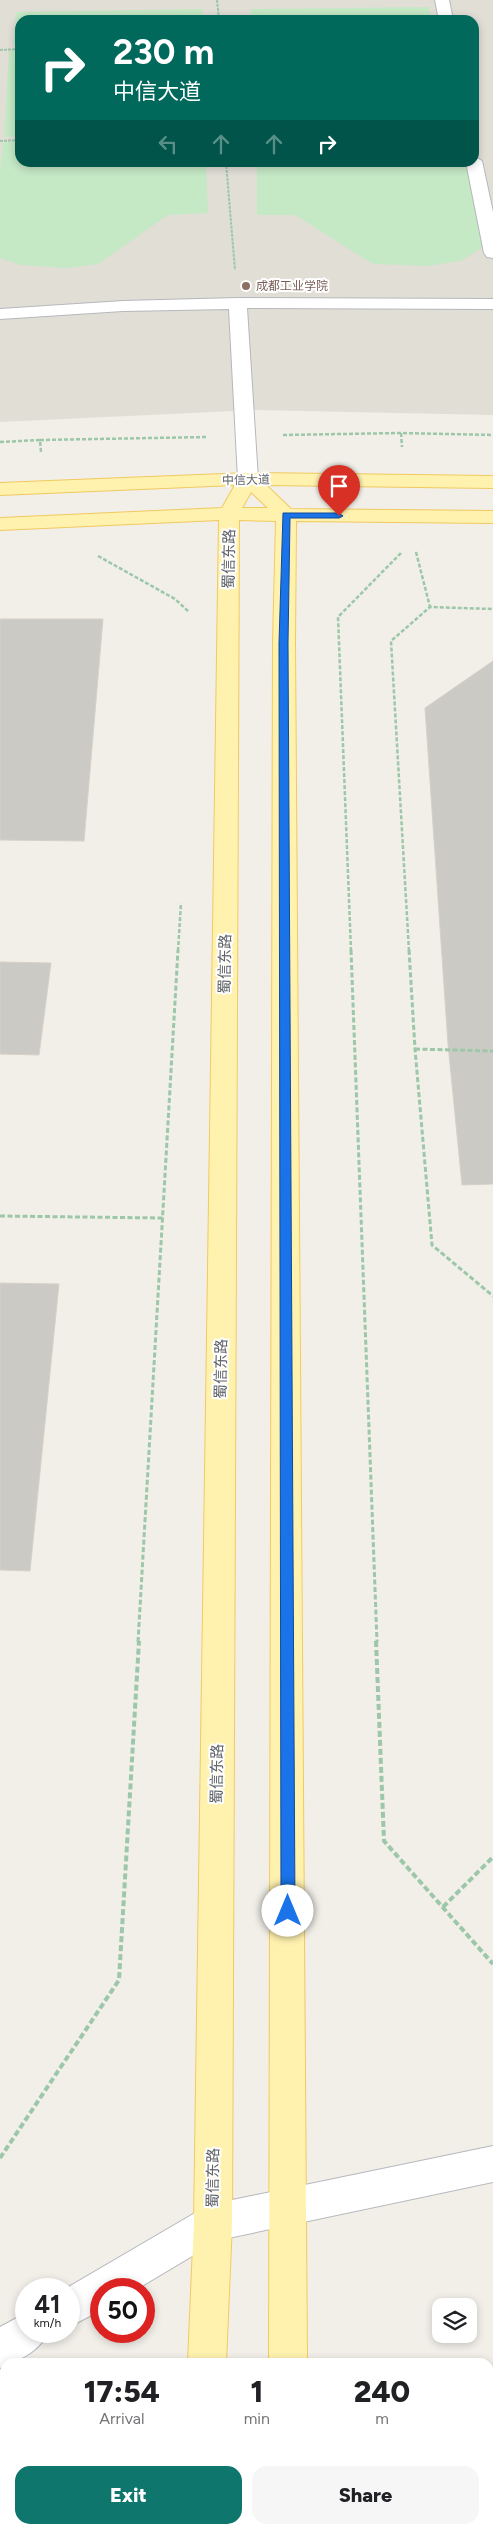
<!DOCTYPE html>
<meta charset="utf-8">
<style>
:root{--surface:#fff;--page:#f6f6f6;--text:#202124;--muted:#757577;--accent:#0f766e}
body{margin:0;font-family:Figtree,"Noto Sans SC",sans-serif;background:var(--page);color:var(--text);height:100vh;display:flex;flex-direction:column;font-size:19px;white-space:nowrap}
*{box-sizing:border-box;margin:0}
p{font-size:16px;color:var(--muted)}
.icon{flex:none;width:28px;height:28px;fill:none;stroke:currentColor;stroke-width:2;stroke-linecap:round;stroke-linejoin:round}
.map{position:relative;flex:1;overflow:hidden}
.panel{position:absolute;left:0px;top:2358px;width:494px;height:176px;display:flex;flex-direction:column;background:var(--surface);border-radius:15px 15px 0 0;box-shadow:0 2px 8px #0003}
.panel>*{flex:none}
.top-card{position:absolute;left:15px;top:15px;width:464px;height:152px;border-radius:15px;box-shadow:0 2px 8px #0003;background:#00695c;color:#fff;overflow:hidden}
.controls{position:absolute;left:432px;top:2298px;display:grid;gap:10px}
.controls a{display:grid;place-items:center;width:45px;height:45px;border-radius:10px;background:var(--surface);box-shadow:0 2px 8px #0003;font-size:25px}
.speed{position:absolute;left:15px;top:2278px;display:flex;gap:10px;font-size:25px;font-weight:700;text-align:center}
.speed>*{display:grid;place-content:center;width:65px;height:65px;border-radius:50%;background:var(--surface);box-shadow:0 2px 8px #0003;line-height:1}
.speed small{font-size:12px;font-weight:400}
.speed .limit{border:8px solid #d22;background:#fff;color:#111}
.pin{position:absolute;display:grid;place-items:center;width:42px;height:42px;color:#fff;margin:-51px -21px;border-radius:50% 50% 50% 0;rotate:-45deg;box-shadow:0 0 5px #0007}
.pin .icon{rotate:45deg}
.me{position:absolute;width:55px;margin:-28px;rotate:0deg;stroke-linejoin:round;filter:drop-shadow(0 0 4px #0008)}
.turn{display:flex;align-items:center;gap:18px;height:105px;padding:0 15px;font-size:22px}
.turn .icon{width:65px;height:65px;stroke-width:2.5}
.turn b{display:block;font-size:35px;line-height:42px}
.lanes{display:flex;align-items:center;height:48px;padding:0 15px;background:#0003;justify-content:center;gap:25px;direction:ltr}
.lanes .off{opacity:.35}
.eta{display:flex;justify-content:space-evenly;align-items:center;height:85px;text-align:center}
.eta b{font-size:30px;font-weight:800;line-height:35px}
.cta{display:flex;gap:10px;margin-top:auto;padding:10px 15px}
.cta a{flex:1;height:58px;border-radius:15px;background:var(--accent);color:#fff;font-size:20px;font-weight:800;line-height:58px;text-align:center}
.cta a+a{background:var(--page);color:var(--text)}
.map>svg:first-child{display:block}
.education{fill:#e1ded6;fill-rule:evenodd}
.green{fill:#c5e8c5}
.building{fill:#cccac5;stroke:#d6d1c6}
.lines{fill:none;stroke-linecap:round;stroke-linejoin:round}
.minor-casing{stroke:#b5b8bc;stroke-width:2}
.major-casing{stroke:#f2c960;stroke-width:2}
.path-far3{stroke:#9cc7a9;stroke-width:2;stroke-dasharray:3 1;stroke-linecap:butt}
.path-far2{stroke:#9cc7a9;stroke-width:2.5;stroke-dasharray:4 2;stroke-linecap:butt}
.path-far1{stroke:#9cc7a9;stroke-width:3;stroke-dasharray:5 2.5;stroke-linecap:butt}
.path{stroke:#9cc7a9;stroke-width:4;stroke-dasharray:6 3;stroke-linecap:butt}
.minor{fill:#fff;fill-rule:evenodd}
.major{fill:#fff2af;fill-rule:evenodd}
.route{fill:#1a73e8;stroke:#114b97}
.education-dot{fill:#8d6e63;stroke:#fff;stroke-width:2}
.labels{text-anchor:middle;stroke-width:4;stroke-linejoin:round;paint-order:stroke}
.far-education-label{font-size:12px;fill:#785e54;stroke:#fff;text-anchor:start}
.far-street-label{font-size:12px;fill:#5f6368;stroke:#fff}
.street-label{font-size:15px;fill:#5f6368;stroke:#fff}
</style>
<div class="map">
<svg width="493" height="2533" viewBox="0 0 493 2533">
<rect width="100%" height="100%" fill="#f1efe8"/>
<path class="education" d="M0,0H493V415L255,410L0,422ZM20,20H474V162H20Z"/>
<g class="green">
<path d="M429,7L431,20H251L250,9Z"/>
<path d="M202,9V20H20V44H13L16,12Z"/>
<path d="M9,51H20V136L4,137Z"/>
<path d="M3,142H20V162L206,163L208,213L168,215L98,264L68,268L20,265L0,258V170Z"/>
<path d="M257,163H468L482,248L461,261L427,266L373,264L295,215H257Z"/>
<path d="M493,2492V2533H473L475,2529H489V2501Z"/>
</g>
<g class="building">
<path d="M0,619H103L84,841L0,840Z"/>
<path d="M493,661V1184L462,1185L448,1044L425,708Z"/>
<path d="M0,962L51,963L39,1055L0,1054Z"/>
<path d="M0,1283L59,1284L30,1571L0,1570Z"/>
</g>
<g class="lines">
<g class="minor-casing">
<g id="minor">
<path d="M435,0H449L453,20H439Z"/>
<path d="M474,156L482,161L493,212V258L487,257L484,253L466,162H474Z"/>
<path d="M238,298L493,299V309L247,308L258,479L255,483H241L238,479L229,309L123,311L0,319V309L123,301Z"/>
<path d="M493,2146V2182L219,2240L137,2289H101V2310L69,2327V2289H65L200,2210L213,2204Z"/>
<path d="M26,2313V2331H49C42,2347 23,2362 5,2362V2366L0,2368V2327Z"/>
</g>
</g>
<g class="major-casing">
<g id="major">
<path d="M248,473L493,476V488L266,485L291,509L493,511V523L296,521L295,643L307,2362H269L273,643L276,521L239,520L232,2223L226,2362H188L194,2223L219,520L0,530V518L222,508L235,485L0,495V483ZM251,492L268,508H242Z"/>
<rect x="180" y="2529" width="40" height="4"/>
<rect x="268" y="2529" width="40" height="4"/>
</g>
</g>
<g class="path-far3">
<path d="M217,0L219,20"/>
<path d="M0,50L20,49"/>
<path d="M0,141L20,140"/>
<path d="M226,162L235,270"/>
</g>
<g class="path-far2">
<path d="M401,433L402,447"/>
<path d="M283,435L401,433L493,435"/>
<path d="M40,440L207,437"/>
<path d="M0,442L40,440L41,452"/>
<path d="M416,552L430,607"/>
<path d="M98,556L175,599L188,611"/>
<path d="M178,951L181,903"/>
<path d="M351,951L338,617L401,553"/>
<path d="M409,951L391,641L430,607L493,609"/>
</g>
<g class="path-far1">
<path d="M351,950L377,1642"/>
<path d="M409,950L415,1049L432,1245L493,1296"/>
<path d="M415,1049L493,1051"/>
<path d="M0,1216L163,1218"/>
<path d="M138,1642L178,950"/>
</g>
<g class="path">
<path d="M376,1641L384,1841L493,1964"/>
<path d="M443,1907L493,1857"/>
<path d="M0,2158L119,1980L139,1641"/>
</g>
<use href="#minor" class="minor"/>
<use href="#major" class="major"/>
</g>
<path class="route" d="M283,513H339L343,516L339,518H290L288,643L295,1911L293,1916L288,1918L283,1916L281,1911L279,643Z"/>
<circle class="education-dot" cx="246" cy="286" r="5"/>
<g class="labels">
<g class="far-education-label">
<text x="256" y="290">成都工业学院</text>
</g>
<g class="far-street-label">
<text transform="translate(246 480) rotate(-1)" y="4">中信大道</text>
</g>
<g class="street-label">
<text transform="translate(229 559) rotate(-89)" y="5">蜀信东路</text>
<text transform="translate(225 964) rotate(-89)" y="5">蜀信东路</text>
<text transform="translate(221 1369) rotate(-89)" y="5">蜀信东路</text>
<text transform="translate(217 1774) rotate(-89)" y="5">蜀信东路</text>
<text transform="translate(213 2178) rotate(-89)" y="5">蜀信东路</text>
</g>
</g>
</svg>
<div class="controls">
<a><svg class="icon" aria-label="layers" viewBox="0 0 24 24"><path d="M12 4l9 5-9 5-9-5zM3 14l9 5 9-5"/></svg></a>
</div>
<div class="speed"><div>41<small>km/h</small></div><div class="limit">50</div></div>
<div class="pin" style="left:339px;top:516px;background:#d93025"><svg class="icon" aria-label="arrive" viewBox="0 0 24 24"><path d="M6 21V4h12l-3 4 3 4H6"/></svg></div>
<svg class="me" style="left:288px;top:1911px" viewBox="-20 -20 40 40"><circle r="19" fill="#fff"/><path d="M0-13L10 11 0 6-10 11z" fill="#1a73e8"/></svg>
<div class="top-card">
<div class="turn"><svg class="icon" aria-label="right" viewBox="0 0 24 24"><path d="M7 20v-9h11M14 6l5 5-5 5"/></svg><div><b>230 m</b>中信大道</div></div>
<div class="lanes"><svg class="icon off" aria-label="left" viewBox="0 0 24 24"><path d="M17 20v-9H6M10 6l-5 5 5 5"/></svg><svg class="icon off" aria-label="ahead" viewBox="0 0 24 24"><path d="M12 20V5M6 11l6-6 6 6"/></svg><svg class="icon off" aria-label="ahead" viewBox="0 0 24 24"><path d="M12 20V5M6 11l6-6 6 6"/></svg><svg class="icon" aria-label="right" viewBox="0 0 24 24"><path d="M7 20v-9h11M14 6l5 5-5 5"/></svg></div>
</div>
<section class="panel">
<div class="eta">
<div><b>17:54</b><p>Arrival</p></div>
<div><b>1</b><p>min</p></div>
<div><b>240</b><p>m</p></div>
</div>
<div class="cta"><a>Exit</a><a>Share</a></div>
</section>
</div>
